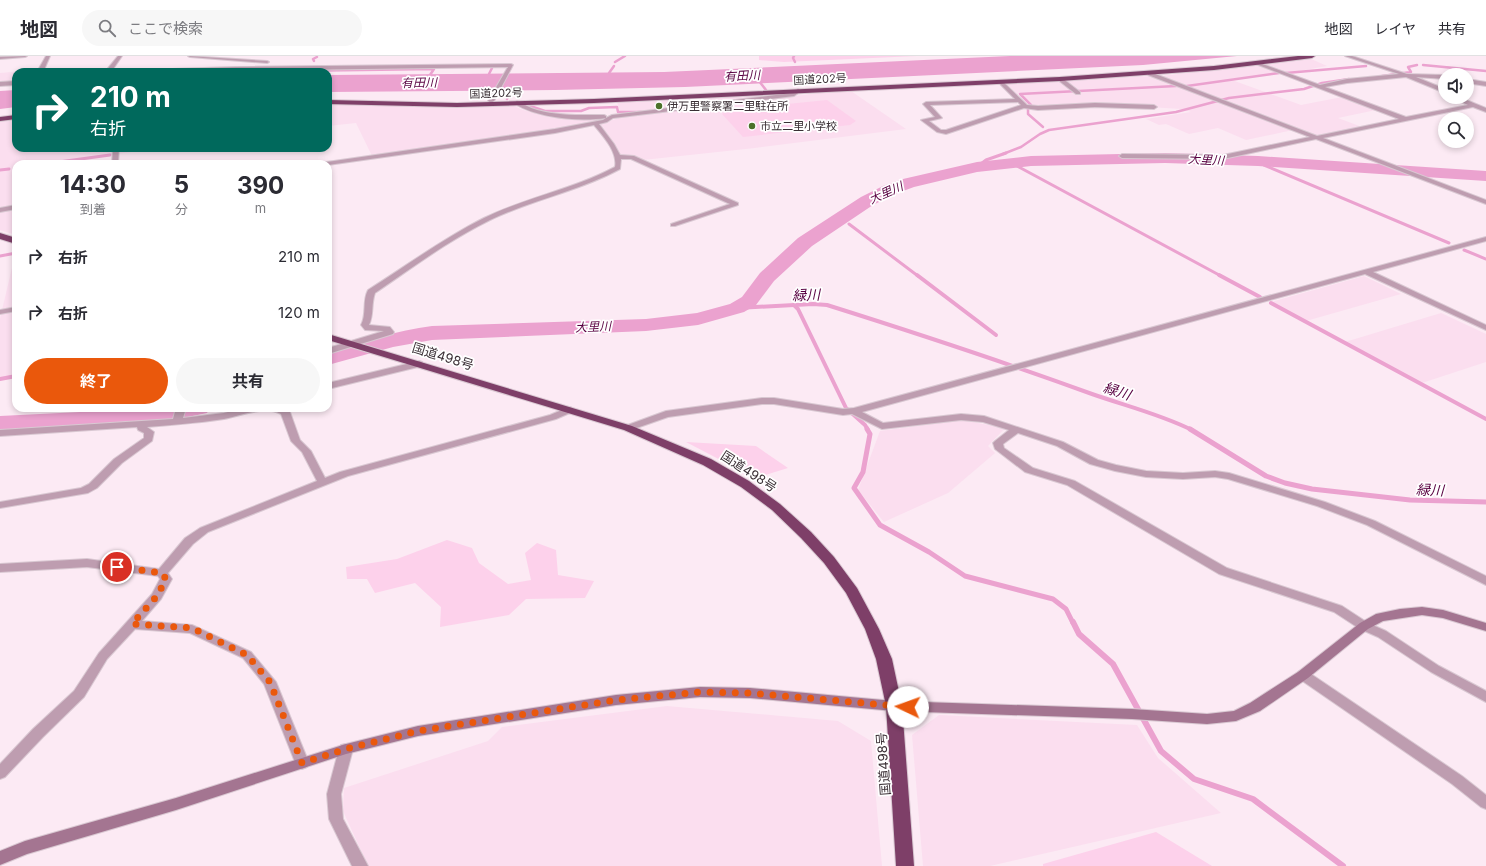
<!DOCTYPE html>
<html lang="ja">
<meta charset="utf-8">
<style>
:root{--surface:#fff;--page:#f7f7f7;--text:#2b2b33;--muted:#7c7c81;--line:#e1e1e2;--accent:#ea580c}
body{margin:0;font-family:Inter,"Noto Sans JP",sans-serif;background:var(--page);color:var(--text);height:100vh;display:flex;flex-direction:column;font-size:15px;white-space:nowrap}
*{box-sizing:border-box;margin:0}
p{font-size:13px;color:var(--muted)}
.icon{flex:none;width:22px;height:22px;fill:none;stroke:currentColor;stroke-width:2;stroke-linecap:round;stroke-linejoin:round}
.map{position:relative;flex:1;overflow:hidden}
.sheet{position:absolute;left:12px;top:104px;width:320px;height:252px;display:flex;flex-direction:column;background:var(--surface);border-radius:12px;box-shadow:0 2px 6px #0003}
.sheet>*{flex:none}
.top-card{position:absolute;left:12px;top:12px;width:320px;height:84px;border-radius:12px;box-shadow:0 2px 6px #0003;background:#00695c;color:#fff;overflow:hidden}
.controls{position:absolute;left:1438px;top:12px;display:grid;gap:8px}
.controls a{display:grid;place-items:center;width:36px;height:36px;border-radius:50%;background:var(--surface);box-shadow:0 2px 6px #0003;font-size:20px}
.pin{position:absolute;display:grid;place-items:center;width:34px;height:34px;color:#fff;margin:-17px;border:2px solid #fff;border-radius:50%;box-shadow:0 1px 4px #0007}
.me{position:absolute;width:44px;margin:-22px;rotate:273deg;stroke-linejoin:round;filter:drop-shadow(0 0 3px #0008)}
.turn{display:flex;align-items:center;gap:14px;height:84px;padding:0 12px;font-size:18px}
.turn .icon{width:52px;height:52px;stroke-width:2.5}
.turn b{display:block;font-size:28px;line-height:34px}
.eta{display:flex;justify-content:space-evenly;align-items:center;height:68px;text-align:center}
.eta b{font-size:24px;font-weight:700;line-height:28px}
.primary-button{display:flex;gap:8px;margin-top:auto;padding:8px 12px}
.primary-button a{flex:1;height:46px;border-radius:24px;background:var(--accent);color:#fff;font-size:16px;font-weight:700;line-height:46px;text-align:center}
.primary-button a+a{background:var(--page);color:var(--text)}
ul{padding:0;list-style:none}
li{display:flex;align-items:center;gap:12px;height:56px;padding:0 12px}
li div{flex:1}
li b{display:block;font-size:15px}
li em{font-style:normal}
header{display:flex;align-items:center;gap:24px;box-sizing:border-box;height:56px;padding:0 20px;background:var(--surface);border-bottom:1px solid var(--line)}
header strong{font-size:19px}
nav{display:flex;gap:22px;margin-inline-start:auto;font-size:14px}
.search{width:280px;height:36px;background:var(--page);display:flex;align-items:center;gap:10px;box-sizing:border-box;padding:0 14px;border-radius:22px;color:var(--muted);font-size:15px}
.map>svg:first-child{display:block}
.built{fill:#fbdeef}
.green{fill:#fdd1eb}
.water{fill:#eba2cf}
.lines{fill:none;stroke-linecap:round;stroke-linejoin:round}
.stream-far4{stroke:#eba2cf;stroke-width:2.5}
.stream-far3{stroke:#eba2cf;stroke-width:3}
.stream-far2{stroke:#eba2cf;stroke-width:4}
.stream-far1{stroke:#eba2cf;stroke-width:5}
.stream{stroke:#eba2cf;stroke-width:6}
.river{fill:#eba2cf;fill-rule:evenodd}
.street-casing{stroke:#d9c8d2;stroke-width:2}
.secondary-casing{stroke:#d9c8d2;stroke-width:2}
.highway-casing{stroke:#d9c8d2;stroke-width:2}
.street{fill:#be9db0;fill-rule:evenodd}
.secondary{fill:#a47591;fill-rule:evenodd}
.highway{fill:#7e3f68;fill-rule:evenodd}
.route{stroke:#ea580c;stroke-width:7;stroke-dasharray:0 12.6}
.poi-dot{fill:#4c712b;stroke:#fff;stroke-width:1.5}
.labels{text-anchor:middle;stroke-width:3.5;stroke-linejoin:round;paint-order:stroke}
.far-street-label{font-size:11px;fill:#3a2f35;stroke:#fff}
.far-poi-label{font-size:11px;fill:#3a2f35;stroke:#fff;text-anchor:start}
.far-water-label{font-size:12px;font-style:italic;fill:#580041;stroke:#fff}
.street-label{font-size:13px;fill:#3a2f35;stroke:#fff}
.water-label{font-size:14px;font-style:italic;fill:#580041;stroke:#fff}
</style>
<header>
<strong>地図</strong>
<div class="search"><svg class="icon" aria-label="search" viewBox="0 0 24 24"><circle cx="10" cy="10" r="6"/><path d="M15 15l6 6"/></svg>ここで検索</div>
<nav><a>地図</a><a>レイヤ</a><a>共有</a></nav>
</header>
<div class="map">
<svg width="1486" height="810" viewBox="0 0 1486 810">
<rect width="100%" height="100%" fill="#fceaf4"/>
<g class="built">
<path d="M1309,2L1327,10L1299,15L1229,23L1301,49L1342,41L1376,54L1338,62L1362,71L1316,80L1162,20Z"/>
<path d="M36,14L35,16H16V24L0,26V17Z"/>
<path d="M1151,20L1159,23L1293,74L1246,84L1218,72L1189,78L1166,68L1159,69L1146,63L1191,56L1182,53L1096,48L1038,51L1033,50L1022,39L1017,38L1007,28Z"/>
<path d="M851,35L906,73L755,92L643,104L634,99L620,100L600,68L622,61L819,37Z"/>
<path d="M767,39L769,41L641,56H620L617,46Z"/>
<path d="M328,48L456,52L514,50L523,54L542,58L603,62L604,64L558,73L372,100L356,67L328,70Z"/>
<path d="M16,64V92H162L40,108H16V150L0,152V66Z"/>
<path d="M16,153V179L0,174V155Z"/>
<path d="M15,199L16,252L2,254Z"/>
<path d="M1364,220L1401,238L1306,265L1271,246Z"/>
<path d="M16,255V319L0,322V263L1,257Z"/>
<path d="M1441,257L1486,278V306L1422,327L1345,286Z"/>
<path d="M962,364L1005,372L988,390L995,397L948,437L884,466L858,434L880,375Z"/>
<path d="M667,650L838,665L871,685L882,810H368L343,755L344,732L488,685L502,671Z"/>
<path d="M939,659L1137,669L1158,702L1221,757L990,810H923L912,679Z"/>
</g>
<g class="green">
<path d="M759,0H917L784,6L759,4Z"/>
<path d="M827,44L856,65L850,69L743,81L722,58L728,54Z"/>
<path d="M686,386L756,390L788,412L755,422Z"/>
<path d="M447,484L472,492L479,507L508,528L531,524L525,497L537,487L556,494L558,519L594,525L585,542L526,543L509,559L440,571L441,551L415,527L375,537L367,523H347L346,511L397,503Z"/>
<path d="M1156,776L1212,810H1043V808Z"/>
</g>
<g class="water">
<path d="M1010,0H1237L1143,9L685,31L555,34L328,36V19L664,16Z"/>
<path d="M16,34V51L0,53V35Z"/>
</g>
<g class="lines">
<g class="stream-far4">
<path d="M794,0L793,2L795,6"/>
<path d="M314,5L313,3L317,1"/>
<path d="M615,6L625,0"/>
<path d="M1423,9L1486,15"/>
<path d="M213,16L434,13L428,22"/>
<path d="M609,17L614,10"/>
<path d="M1286,17L1366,10"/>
<path d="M489,18L492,12"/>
<path d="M1382,20L1411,16L1408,11L1417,9"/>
<path d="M759,25L766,34"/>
<path d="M1187,30L1279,17"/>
<path d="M507,43L510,34"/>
<path d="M1031,49L1020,38L1176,30"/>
<path d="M530,50L545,55H581L589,52L617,51L618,56H641"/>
<path d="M1028,52V58L1043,71"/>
<path d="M1003,98L1021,91L1040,78L1049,74L1176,56L1229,42L1304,33L1322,27L1349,23"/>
</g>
<g class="stream-far3">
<path d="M1258,105L1264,109L1449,187"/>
<path d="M44,108L110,99"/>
<path d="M1017,110L1221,220"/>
<path d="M977,111L986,104L1006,97"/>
<path d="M0,114L9,113"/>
<path d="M849,168L918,220"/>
<path d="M1464,194L1486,203"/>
<path d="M0,200L16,197"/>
</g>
<g class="stream-far2">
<path d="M917,219L996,279"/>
<path d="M1219,219L1260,241"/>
<path d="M1271,247L1486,363"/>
<path d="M794,249L798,253L846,352L865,369L868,374"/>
<path d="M737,252L813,248L827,249C916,277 1004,306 1092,338C1126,350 1160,358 1192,374"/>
<path d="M0,323L16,320"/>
</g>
<g class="stream-far1">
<path d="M867,373L870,378L863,416L854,432L880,469L929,496L965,520L1053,543L1066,553L1073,567"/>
<path d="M1190,373L1266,420L1285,427L1312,433L1410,444L1486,446"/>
</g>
<path class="stream" d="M1073,566L1079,578L1113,608L1161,695L1194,723L1253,743L1343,810"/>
<g class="river">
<path d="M1165,97L1258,100L1486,115V125L1258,110L1165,107L1031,110L977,116L914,131L895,138L873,149L812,190L774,225L756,249L744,256L698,269L646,275L432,284L393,291L328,309V295C362,285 397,275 432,270L646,263L697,257L730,248L742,241L760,217L798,182L861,141L883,130L903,123L977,106L1031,100Z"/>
<path d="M160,352H210L207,357L164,366L143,368L0,374V360Z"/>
</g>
<g class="street-casing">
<g id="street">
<path d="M27,0L25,1L0,3V1Z"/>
<path d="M46,0H50L43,16H37Z"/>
<path d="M118,0H122L111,16H105Z"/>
<path d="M188,0L267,5L269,6L267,7L190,1Z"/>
<path d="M1345,0H1352L1407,18L1445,19V23L1416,21L1445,33V37L1406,21L1347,27L1325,31L1406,61L1468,49L1451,41H1459L1486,52V56L1473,51L1323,82L1486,144V148L1316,83L1223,103L1122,102L1119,100L1122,98L1223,99L1310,81L1148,19V17L1150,16L1317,80L1399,63L1253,7L1257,6L1320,29L1347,23L1399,18Z"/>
<path d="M511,8L513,9L494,45L491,47L488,45L508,11L137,16L140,14L236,11Z"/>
<path d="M1058,22H1062L1080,36V38H1076L1058,24Z"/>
<path d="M1467,23L1486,26V30L1467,27Z"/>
<path d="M1001,24L1027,49L1038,50L1095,47L1154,49L1157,51L1154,53L1095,51L1038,54L1024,52L946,78L937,76L921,64L935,61L923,48L926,46L1015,43L999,27V25ZM1018,46L1021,49L946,74H941L929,65L942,62L930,49Z"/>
<path d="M16,25V29L0,30V26Z"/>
<path d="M798,33L801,35L794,40L613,62L607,66L599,68L614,88L620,99L634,100L738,147V149L675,170H671V168L730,148L631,103H621L620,113C579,135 532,144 490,164C449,184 412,212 375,237C371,248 374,259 369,269L390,271L394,276L393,278L328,298V292L384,275L365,274L361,269C367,258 362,245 368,234C406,210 444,182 484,162C527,141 574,133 615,111C618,96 603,80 594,69L555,77L328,109L319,108L320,107L555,73L603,64L606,62C579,66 538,62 515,48L514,47L517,45C524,48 530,52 537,54C559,60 582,59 604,59L606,60V62L612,59L792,37Z"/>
<path d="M113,92H119L118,108H112Z"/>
<path d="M16,149V153L0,156V152Z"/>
<path d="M1486,181V185L1373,216L1486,269V274L1365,218L862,356L883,367L961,358L984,360L1063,386L1098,404L1116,409L1146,415L1183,417L1215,415L1229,417L1325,446L1375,465L1486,520V529L1367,469L1317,450L1228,423L1215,421L1183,423L1146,421L1115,415L1090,408L1057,390L1018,377L1003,388L1004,392L1033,412L1075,425L1227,512L1342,550L1368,567L1386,575L1439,610L1486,635V646L1431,616L1378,581L1360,573L1334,556L1219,518L1067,429L1025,416L995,393L993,387L995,385L1009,374L983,366L961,364L882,373L852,358L843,359L774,348H762L668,361L628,375L623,372L625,370L666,355L762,342H774L843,353L854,352Z"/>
<path d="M16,251V255L0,258V254Z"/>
<path d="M419,305L422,306L423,308L422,310L328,333V327Z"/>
<path d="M569,351L572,352L574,354L572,356L556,363L348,420L208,476L193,488L168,517L172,523L161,543L142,565L192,569L251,596L276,626L309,707L307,711L302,713L297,711L264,628L243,602L190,577L135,573L107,603L84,641L43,681L5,721L0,723V708L33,673L74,635L99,597L152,538L160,523L158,520L87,511L0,516V508L87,503L159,513L185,482L200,472L317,425L302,396L291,385L281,358C263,349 242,360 224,363C198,367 172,369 147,371L154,376L152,385L122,407L97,432L88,437L0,452V446L81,432L89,428L114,403L144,382V377L138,374L137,371L0,380V374L173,363L176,352H186L183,362L224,357L243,352H284L290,356L300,384L311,395L325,422L340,416L550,359Z"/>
<path d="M1303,614L1308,616L1462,720L1486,739V753L1481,751L1452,728L1298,622L1297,619L1298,616Z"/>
<path d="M346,688L351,689L353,693L341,738L343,763L368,810H352L329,763L327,738L339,693L341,689Z"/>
</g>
</g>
<g class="secondary-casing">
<path id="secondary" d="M1422,551L1443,554L1486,567V575L1443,562L1422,559L1383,565L1368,573L1308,622L1260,655L1236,665L1207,668L1132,663L894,655L750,642L700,641L616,649L418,680L346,698L176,754L27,798L0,809V795L25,785L176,742L346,688L418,670L616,639L700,631L750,632L894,645L1132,653L1207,658L1234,655L1250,647L1298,616L1360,567L1376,558L1400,553Z"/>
</g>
<g class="highway-casing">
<g id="highway">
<path d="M1298,0H1315L1312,2L1214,14L1060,25L594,47L457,51L328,48V44L457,47L594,43L1060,21L1214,10Z"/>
<path d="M16,59V63L0,65V61Z"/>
<path d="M0,177L16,182V188L0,183Z"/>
<path d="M328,278L632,370L711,403L749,425L780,448L811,476L834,501L857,532L879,573L892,603L902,650L914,810H896L886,650L876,603L865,573L846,537L824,507L801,482L772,454L741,431L703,409L624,374L328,284Z"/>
</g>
</g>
<use href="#street" class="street"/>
<use href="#secondary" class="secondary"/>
<use href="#highway" class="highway"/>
</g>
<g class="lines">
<path class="route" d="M117,511L162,517L166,523L157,540L132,568L192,572L247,599L270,626L302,707L346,693L418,675L616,644L700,636L750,637L908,651"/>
</g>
<g class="poi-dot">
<circle cx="659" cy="50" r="4"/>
<circle cx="752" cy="70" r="4"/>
</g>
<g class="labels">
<g class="far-street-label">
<text transform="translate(820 23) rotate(-3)" y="4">国道202号</text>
<text transform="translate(496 37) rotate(-2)" y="4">国道202号</text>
</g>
<g class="far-poi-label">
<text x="667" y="54">伊万里警察署二里駐在所</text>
<text x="760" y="74">市立二里小学校</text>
</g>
<g class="far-water-label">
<text transform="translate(742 20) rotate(-3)" y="4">有田川</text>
<text transform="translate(419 27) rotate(-1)" y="4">有田川</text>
<text transform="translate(1206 104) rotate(3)" y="4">大里川</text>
<text transform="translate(886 137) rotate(-24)" y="4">大里川</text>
<text transform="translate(593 271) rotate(-2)" y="4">大里川</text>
</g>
<g class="street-label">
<text transform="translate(443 300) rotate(17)" y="5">国道498号</text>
<text transform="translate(749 415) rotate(33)" y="5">国道498号</text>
<text transform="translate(883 708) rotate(-94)" y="5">国道498号</text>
</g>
<g class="water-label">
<text transform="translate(806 239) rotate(-2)" y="5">緑川</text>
<text transform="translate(1117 335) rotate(18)" y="5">緑川</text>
<text transform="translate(1430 434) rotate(2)" y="5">緑川</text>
</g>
</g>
</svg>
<div class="controls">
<a><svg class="icon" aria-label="sound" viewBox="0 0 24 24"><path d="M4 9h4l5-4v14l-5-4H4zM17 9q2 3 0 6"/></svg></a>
<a><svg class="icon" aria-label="search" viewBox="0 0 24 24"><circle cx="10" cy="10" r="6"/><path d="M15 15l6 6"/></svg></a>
</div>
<div class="pin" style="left:117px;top:511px;background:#d93025"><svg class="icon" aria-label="arrive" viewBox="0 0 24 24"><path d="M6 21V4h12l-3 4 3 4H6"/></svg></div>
<svg class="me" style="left:908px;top:651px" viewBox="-20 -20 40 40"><circle r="19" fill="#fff"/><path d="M0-13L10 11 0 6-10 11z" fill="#ea580c"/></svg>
<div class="top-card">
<div class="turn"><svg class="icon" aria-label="right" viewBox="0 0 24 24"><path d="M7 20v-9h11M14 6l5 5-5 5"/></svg><div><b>210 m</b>右折</div></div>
</div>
<section class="sheet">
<div class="eta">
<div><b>14:30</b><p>到着</p></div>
<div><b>5</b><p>分</p></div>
<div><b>390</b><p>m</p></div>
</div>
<ul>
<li><svg class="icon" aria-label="right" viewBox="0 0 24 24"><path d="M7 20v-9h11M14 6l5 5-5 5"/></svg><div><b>右折</b></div><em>210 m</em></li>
<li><svg class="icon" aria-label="right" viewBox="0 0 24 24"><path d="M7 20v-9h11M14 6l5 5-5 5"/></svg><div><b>右折</b></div><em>120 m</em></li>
</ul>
<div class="primary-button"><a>終了</a><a>共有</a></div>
</section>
</div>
